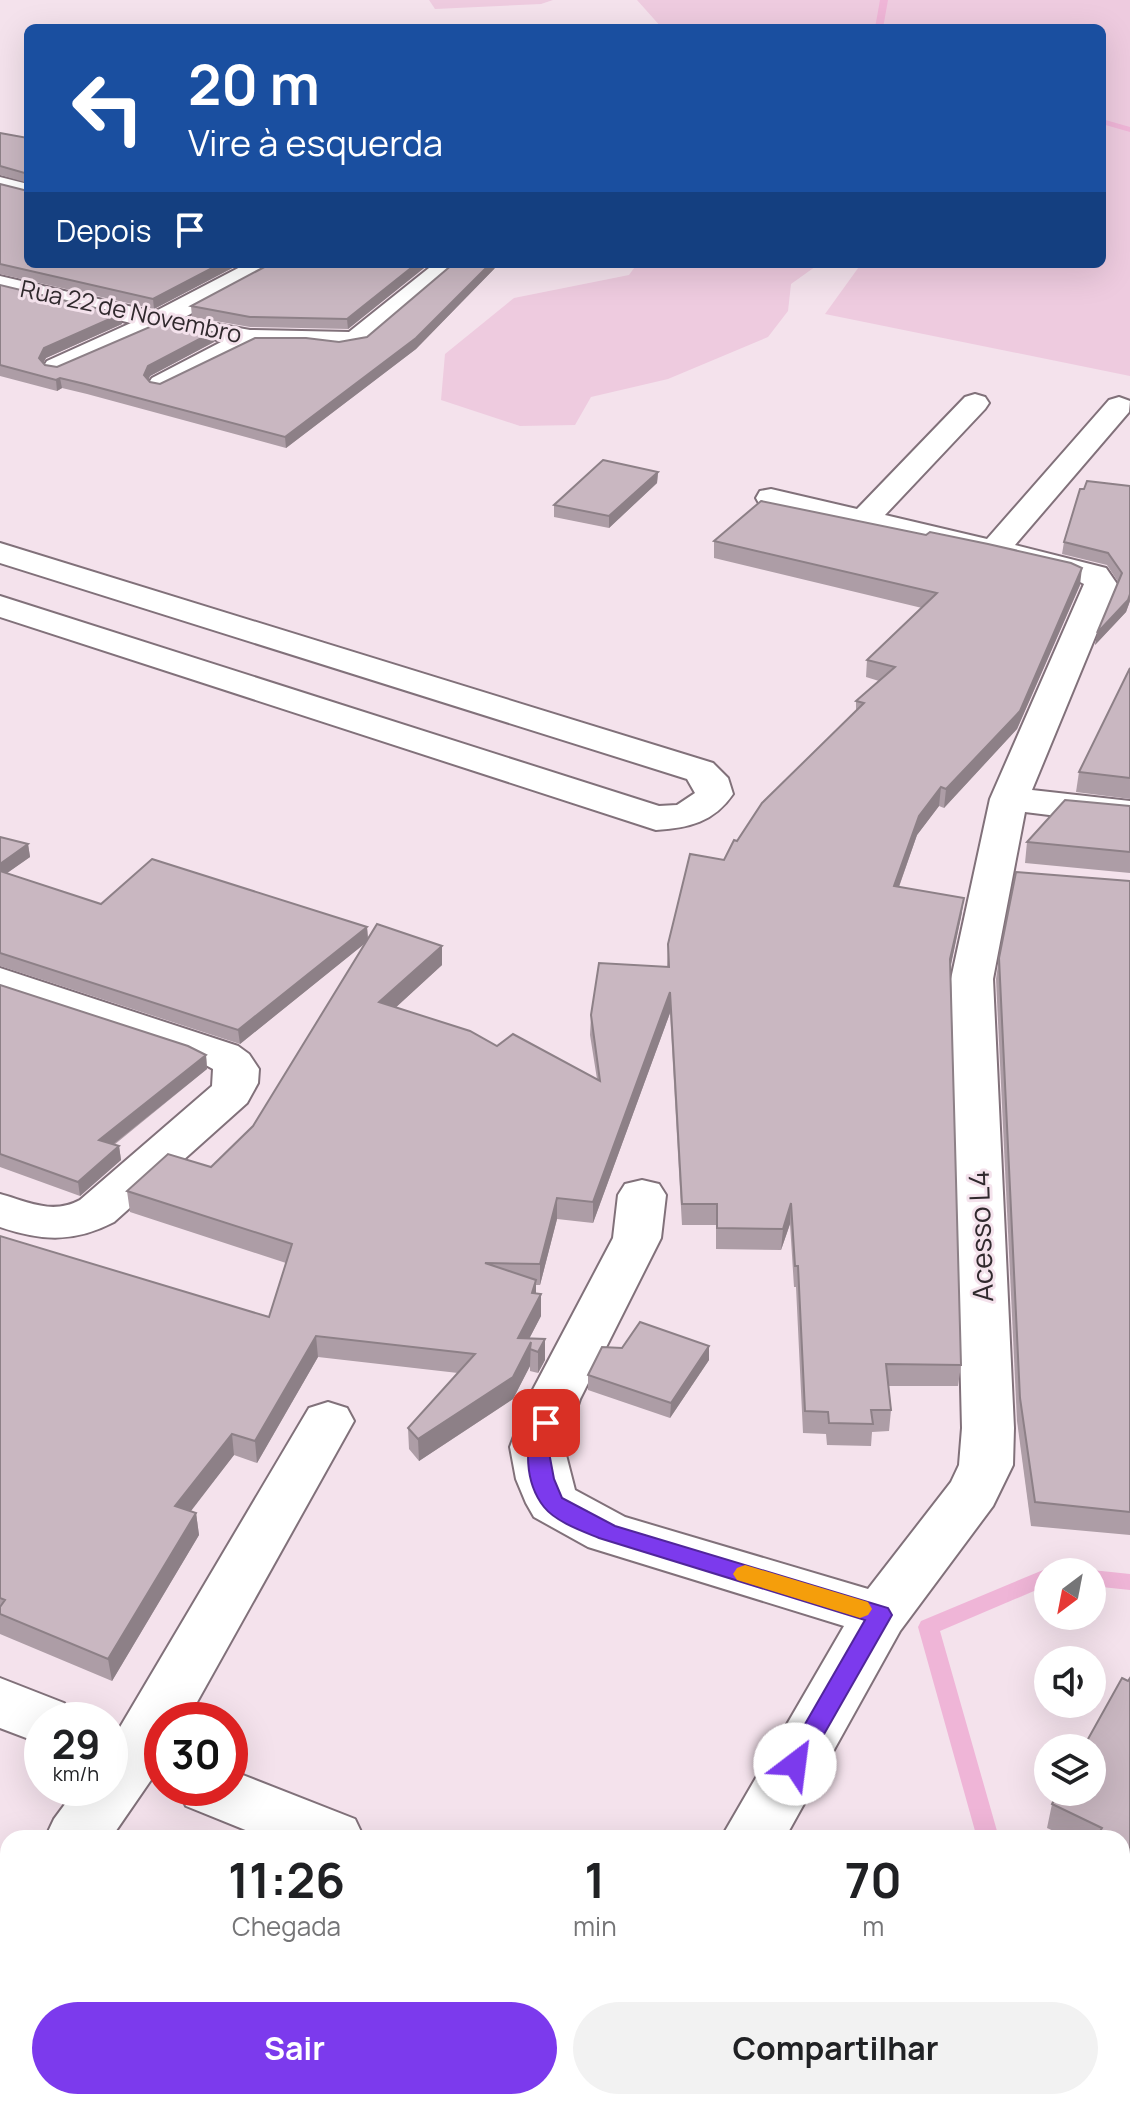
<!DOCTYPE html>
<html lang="pt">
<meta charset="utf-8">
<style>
:root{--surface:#fff;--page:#f2f2f2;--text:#202124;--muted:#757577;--accent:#7c3aed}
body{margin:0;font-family:Manrope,sans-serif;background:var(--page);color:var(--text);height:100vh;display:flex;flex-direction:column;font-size:30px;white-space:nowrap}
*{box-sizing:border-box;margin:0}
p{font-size:26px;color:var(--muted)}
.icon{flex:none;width:44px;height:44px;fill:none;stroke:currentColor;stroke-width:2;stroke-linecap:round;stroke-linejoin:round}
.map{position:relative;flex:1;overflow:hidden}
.drawer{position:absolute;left:0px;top:1830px;width:1130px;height:280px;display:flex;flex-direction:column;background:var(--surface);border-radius:24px 24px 0 0;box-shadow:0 8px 32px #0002}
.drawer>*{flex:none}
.banner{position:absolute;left:24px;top:24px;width:1082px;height:244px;border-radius:12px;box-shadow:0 8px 32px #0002;background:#1a4fa0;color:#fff;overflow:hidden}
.needle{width:52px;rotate:212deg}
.controls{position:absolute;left:1034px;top:1558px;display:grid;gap:16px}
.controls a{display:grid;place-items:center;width:72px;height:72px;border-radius:50%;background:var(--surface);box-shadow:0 8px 32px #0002;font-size:40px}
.speed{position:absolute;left:24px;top:1702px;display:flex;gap:16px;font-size:40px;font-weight:700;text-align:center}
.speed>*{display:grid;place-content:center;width:104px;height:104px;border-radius:50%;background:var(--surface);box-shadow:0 8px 32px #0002;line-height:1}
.speed small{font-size:20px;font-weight:400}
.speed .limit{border:12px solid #d22;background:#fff;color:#111}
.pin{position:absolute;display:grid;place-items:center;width:68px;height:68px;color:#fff;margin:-34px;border-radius:16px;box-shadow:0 4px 12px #0006}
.me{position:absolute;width:88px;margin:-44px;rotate:30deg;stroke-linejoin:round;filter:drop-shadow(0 0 6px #0008)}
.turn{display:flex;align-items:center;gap:28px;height:168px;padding:0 32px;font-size:36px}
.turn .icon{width:104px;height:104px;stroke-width:2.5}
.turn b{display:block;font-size:56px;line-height:68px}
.then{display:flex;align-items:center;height:76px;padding:0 32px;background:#0003;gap:16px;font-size:30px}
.eta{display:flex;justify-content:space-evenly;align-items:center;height:136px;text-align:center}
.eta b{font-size:48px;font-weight:700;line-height:56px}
.cta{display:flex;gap:16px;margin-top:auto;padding:16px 32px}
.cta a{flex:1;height:92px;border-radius:48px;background:var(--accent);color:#fff;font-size:32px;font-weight:700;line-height:92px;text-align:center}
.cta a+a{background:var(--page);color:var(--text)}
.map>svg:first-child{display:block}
.green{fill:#eecbdf}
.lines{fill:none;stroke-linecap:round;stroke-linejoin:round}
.stream{fill:#efb5d7;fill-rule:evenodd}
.minor-casing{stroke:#81717a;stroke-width:4}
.minor{fill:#fff;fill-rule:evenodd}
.wall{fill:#ad9da6}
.shaded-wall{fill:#8d8087}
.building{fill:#c9b7c1;stroke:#8d8087;stroke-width:2}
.route{fill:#7c3aed;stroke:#51269a;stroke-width:2}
.slow{fill:#f59e0b}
.labels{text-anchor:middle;stroke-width:6;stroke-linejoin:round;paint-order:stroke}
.far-street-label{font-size:24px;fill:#30292d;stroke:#f4e2ec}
.street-label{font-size:28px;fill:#30292d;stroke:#f4e2ec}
</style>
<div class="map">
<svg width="1130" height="2110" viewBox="0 0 1130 2110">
<rect width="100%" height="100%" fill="#f4e2ec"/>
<g class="green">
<path d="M429,0H553L541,4L435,9Z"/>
<path d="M637,0H1130V376L825,314L861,264H1102V28H662Z"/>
<path d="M637,264H819L791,284L788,311L768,337L668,379L591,397L575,425L520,426L441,400L445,354L514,298L629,275Z"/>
</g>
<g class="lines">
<g class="stream">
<path d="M880,0H888L883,28H875Z"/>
<path d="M1102,119L1130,127V132L1102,124Z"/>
<path d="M1048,1568L1056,1572H1048V1585L940,1631L999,1838H977L918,1627L921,1621Z"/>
<path d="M1092,1570L1130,1574V1590L1092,1586V1572H1086Z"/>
<path d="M998,2102H1024L1021,2110H995Z"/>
</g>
<g class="minor-casing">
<g id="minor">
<path d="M0,177L28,184V198L0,191Z"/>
<path d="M246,264H278L274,269L183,318L250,330L349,332L434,264H463L367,345L339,350L307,345L255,346L162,392L152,390L148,384L152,378L223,341L160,330L57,375L47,373L43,367L47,361L131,323L0,292V276L154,312Z"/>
<path d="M975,394L985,397L989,403L985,409L885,515L987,539L1109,400L1119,397L1130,401L1129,412L1015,545L1106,568L1117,584L1032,790L1130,801V825L1025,812L993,979L1014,1428L1013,1465L993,1506L900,1631L785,1838H721L844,1626L588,1547L534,1517L526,1503L516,1479L510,1447L528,1399L613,1238L618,1195L625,1184L642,1180L659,1184L666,1195L661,1238L580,1399L564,1447L575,1490L625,1517L868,1589L951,1482L959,1465L962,1428L951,979L990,799L1084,584L1070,577L760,505L756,498L760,491L771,489L857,509L965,397Z"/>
<path d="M0,543L713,763L728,778L733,794C714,822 689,828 656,830L0,617V596L659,806L677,805L695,793L687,779L0,563Z"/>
<path d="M0,968L238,1046L249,1054L259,1069L258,1083L247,1103L114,1222C74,1243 41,1241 0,1227V1194C29,1202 52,1215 80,1200L212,1086L213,1069L191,1057L0,995Z"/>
<path d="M328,1402L347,1408L354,1421L187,1720H162V1764L111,1838H45L54,1819L77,1788H110V1744L309,1408Z"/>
<path d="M0,1678L64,1703L73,1720H42V1744L0,1728Z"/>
<path d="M230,1770L355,1819L364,1838H265L186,1806L177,1788H230Z"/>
<path d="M8,1904V1969L0,1972V1906Z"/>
<path d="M869,2102H948L951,2110H872Z"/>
</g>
</g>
<use href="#minor" class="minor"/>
</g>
<g class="wall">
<path d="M0,133L28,138V183L0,175Z"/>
<path d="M0,184L240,264L154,309L0,274Z"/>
<path d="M270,264H429L348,329L250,327L192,317L191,306Z"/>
<path d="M495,268L416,349L286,448L87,394L62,388L57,391L0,376V285L122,324L46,358L43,363L45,365L57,367L214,342L150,376L148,380L150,382L160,384L339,342L367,337Z"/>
<path d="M658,472L657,483L609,528L554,517V505Z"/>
<path d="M1130,486V601L1126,612L1095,645L1118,582L1107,565L1062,554L1064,542Z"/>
<path d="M714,541L1080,585L1017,729L944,808L939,806L917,835L899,887L964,898L961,917L950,968L961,1365L958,1386H888L891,1410L889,1431L872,1432L871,1446L827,1445L826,1434L803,1433L796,1287H794L790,1224L781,1250L716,1249V1225H682L670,1013L593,1223L557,1219L540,1285H536V1294H541V1316L529,1339H545V1360L538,1373L530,1371V1366L513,1399L419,1461L409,1449L408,1428L458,1373L318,1357L257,1463L234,1455L190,1511L196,1513L199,1535L112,1681L0,1634V1236L269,1317L286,1263L130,1212L127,1191L211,1167L253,1126L365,943L240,1044L0,966V837L28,844L30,857L7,873L101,904L367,927L368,938L442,946V965L396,1007L497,1046L597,1079L590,1035L591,1015L667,966L668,944L737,841L856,711V701L879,681L866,677L867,660L922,608L714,558Z"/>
<path d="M1130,668V799L1076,792L1079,772Z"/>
<path d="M1130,806V873L1025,863L1027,842Z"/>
<path d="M1130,881V1535L1031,1526L1017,1421L996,979L999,958Z"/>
<path d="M0,985L206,1055L207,1069L114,1145L119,1146L121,1160L80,1196L0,1167Z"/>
<path d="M709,1360L670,1418L588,1390V1375Z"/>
<path d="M1130,1678V2077L1122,2074V1838H1069L1047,1828L1052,1804Z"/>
</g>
<g class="shaded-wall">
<path d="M220,264H240L154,309L153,299Z"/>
<path d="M416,264H429L348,329L347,319Z"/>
<path d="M490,264H495V268L416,349L286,448L285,437Z"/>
<path d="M121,314L122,324L46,358L40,369L39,358L44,348Z"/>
<path d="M213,332L214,342L150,376L146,386L144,375L148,366Z"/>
<path d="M60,378L62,388L57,391L56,380Z"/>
<path d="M658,472L657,483L609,528V516Z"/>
<path d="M1082,568L1080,585L1017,729L944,808L946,789Z"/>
<path d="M1130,594V601L1126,612L1095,645L1097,633Z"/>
<path d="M941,787L939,806L917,835L892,906L894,886L919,816Z"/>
<path d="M28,844L30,857L0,878V864Z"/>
<path d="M964,898L961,917L948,979L950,959Z"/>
<path d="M367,927L368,941L240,1044L238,1030Z"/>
<path d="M442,946V965L380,1022L379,1002Z"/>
<path d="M670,992V1013L593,1223V1202Z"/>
<path d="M206,1055L207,1069L101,1154L99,1140Z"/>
<path d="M119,1146L121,1160L80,1196L78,1182Z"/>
<path d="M557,1198V1219L540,1285V1264Z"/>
<path d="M791,1203L790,1224L781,1250L783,1229Z"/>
<path d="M536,1280V1302L541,1294V1316L518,1360V1338Z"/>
<path d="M316,1336L318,1357L257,1463L255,1441Z"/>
<path d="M545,1339V1360L538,1373V1352Z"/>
<path d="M531,1342L530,1366L513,1399L419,1461L418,1439Z"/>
<path d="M709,1346V1360L670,1418L671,1403Z"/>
<path d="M232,1434L234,1455L178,1528L175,1506Z"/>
<path d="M196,1513L199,1535L112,1681L108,1659Z"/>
</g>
<g class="building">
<path d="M0,133L28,138V174L0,166Z"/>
<path d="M0,184L28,191V264H220L153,299L0,264Z"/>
<path d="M270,264H416L347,319L250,317L191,306Z"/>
<path d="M453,264H490L416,338L285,437L85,384L60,378L56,380L0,365V285L121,314L44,348L39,358L45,365L57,367L159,323L213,332L148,366L144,375L150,382L160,384L255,338H306L339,342L367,337Z"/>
<path d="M603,460L658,472L609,516L554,505Z"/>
<path d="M1087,481L1130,486V594L1128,600L1097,633L1122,573L1108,553L1064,542L1080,489H1084Z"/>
<path d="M761,501L926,535L930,532L988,544L1071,563L1082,568L1020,711L946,789L941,787L919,816L894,886L964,898L950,959L961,1365L886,1364L891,1410H871L873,1424L829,1423L828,1412L805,1411L798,1266H795L791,1203L783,1229L717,1228V1204H682L670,992L593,1202L557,1198L540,1264L485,1263L536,1280L532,1293L541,1294L518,1338L545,1339L538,1352L530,1349L531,1342L513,1377L418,1439L408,1428L475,1354L316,1336L255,1441L232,1434L175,1506L196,1513L108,1659L0,1614V1607L5,1600L0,1598V1236L269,1317L292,1244L127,1191L168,1154L211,1167L253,1126L377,924L442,946L379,1002L470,1031L497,1046L513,1034L600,1081L591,1015L599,963L669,967L668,944L690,854L724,860L734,840L737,841L762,803L864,703L856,701L895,667L867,660L937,593L714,541Z"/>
<path d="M1130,668V778L1079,772Z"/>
<path d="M1065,800L1130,806V852L1027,842Z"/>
<path d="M0,837L28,844L0,864Z"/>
<path d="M152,859L367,927L238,1030L0,953V871L101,904Z"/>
<path d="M1016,872L1130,881V1512L1035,1502L1020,1398L999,958Z"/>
<path d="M0,985L188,1046L206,1055L99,1140L119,1146L78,1182L0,1154Z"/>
<path d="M640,1322L709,1346L671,1403L588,1375L602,1347L622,1348Z"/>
<path d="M1122,1678L1128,1681L1130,1678V2051L1122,2048V1838H1096L1102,1828L1052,1804L1058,1792H1092V1748H1083Z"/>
<path d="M94,2102H581L596,2110H88Z"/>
<path d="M619,2102H640L656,2110H615Z"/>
</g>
<path class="route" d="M546,1415L553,1418L556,1423L548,1447L554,1479L562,1498L615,1526L888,1608L892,1615L803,1771L795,1774L786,1771L782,1764L865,1620L599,1538C582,1531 556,1522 544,1507C525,1483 523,1444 538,1418Z"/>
<path class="slow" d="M745,1565L868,1602L872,1609L868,1615L860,1618L737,1580L733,1574L737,1568Z"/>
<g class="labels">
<g class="far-street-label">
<text transform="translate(131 312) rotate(12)" y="8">Rua 22 de Novembro</text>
</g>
<g class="street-label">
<text transform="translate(981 1236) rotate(-92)" y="10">Acesso L4</text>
</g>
</g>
</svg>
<div class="controls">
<a><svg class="needle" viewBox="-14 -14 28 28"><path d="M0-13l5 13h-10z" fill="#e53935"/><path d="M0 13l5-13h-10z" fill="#757577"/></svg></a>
<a><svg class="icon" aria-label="sound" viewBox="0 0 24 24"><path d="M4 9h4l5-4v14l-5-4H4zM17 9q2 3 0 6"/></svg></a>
<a><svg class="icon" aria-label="layers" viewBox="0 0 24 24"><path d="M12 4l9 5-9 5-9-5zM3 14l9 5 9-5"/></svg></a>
</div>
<div class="speed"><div>29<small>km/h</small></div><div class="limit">30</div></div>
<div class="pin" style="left:546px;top:1423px;background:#d93025"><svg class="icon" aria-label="arrive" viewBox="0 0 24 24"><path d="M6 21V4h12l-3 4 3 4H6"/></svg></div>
<svg class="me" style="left:795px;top:1764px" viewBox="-20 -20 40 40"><circle r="19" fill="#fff"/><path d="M0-13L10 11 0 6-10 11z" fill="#7c3aed"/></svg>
<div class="banner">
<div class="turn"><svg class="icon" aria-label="left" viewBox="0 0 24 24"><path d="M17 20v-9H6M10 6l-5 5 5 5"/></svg><div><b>20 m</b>Vire à esquerda</div></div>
<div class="then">Depois<svg class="icon" aria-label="arrive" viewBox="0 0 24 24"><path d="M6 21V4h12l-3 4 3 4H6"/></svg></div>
</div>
<section class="drawer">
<div class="eta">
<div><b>11:26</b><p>Chegada</p></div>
<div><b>1</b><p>min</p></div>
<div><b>70</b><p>m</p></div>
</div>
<div class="cta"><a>Sair</a><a>Compartilhar</a></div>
</section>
</div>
